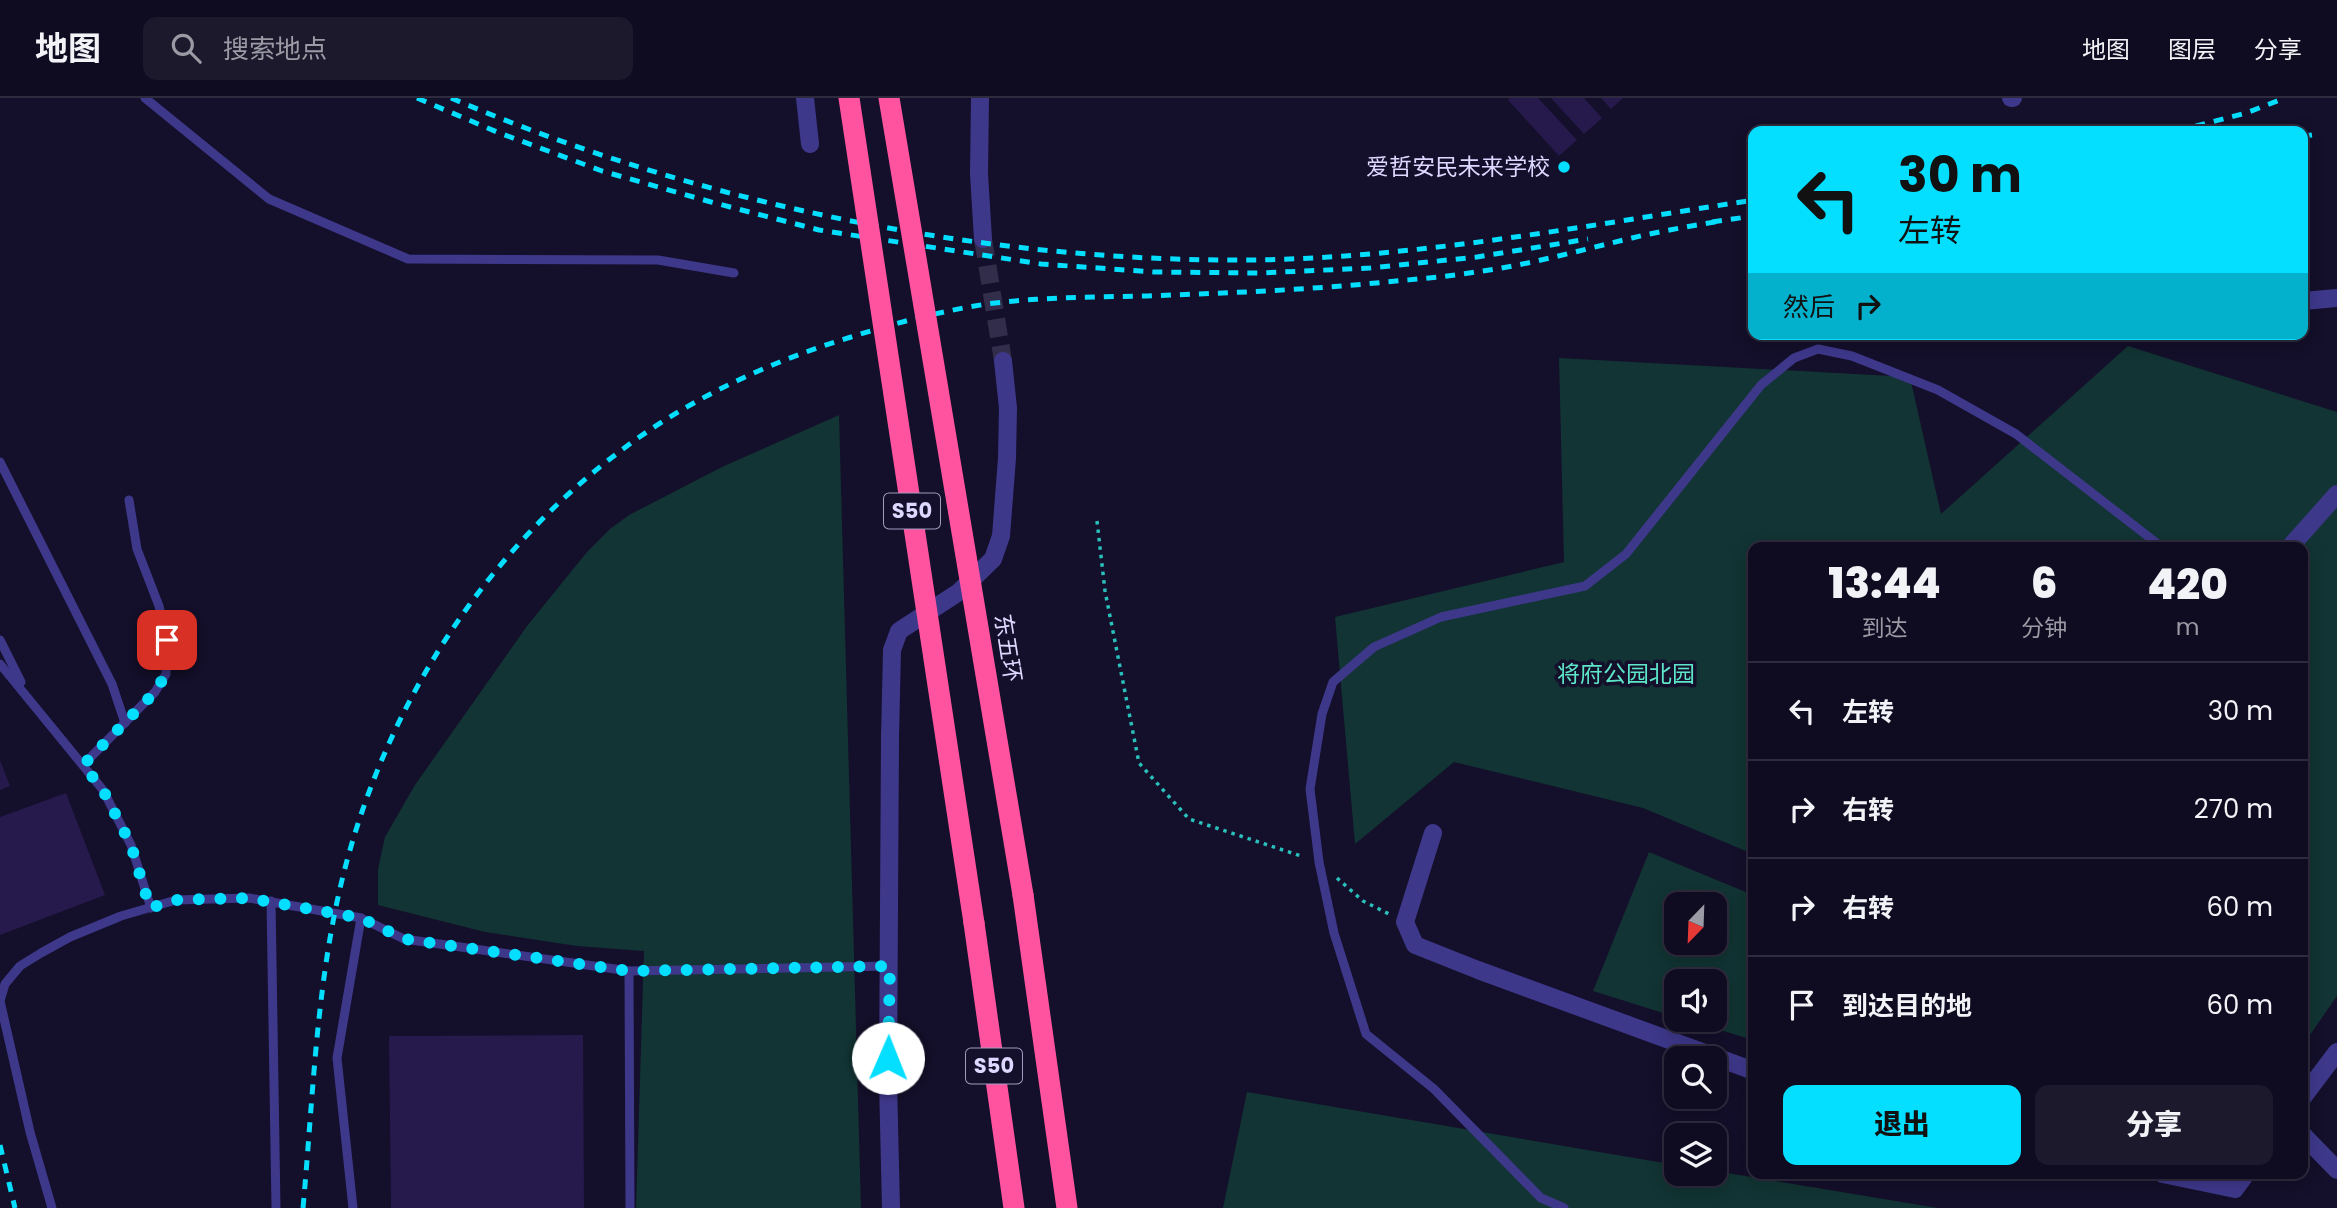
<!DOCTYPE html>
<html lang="zh">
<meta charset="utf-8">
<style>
:root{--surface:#0f0b20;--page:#1d192d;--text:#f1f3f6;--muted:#9b9ba5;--line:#2f2b3e;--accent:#04deff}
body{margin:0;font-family:Poppins,"Noto Sans SC",sans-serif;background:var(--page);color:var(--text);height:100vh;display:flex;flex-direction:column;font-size:26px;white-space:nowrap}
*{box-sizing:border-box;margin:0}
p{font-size:23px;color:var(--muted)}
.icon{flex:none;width:38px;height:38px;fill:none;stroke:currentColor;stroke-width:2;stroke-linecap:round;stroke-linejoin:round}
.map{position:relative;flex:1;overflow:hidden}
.drawer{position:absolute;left:1748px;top:444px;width:560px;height:637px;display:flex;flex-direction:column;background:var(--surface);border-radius:14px;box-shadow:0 4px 18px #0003,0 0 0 2px var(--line)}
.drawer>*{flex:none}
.top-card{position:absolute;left:1748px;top:28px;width:560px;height:214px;border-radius:14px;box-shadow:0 4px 18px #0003,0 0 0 2px var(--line);background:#04deff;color:#111;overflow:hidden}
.needle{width:46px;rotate:203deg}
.tools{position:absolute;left:1664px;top:794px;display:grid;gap:14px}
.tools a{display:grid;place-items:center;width:63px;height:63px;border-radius:14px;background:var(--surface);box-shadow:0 4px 18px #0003,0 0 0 2px var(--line);font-size:35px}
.pin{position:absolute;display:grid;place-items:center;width:60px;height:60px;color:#fff;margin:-30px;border-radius:14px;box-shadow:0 4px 10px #0006}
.me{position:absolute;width:77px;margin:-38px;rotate:1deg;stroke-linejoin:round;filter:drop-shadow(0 0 5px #0008)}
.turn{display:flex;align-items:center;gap:24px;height:147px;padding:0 35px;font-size:32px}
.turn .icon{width:91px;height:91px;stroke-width:2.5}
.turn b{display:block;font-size:49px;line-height:60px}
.then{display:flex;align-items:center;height:66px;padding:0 35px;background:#0003;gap:14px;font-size:26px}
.eta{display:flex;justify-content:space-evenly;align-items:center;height:119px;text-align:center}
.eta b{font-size:42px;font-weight:800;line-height:49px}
.primary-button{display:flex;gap:14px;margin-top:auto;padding:14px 35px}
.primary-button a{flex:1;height:80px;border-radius:14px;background:var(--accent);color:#111;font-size:28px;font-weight:800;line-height:80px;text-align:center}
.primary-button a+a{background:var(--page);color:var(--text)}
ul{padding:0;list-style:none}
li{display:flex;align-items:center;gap:21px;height:98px;padding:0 35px;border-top:2px solid var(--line)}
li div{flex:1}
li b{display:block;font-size:26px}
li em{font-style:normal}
header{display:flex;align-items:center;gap:42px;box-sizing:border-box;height:98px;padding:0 35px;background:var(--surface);border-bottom:2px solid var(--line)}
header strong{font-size:33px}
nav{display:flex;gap:38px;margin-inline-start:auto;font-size:24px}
.search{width:490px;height:63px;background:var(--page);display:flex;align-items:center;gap:18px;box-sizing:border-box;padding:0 24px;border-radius:14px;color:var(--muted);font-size:26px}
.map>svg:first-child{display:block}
.green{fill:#123434;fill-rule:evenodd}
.building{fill:#261a4c}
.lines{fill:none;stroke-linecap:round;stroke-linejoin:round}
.minor-tunnel{stroke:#322d4a;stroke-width:18;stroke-dasharray:18 9;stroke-linecap:butt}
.path{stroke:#2ac1bd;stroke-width:3.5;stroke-dasharray:3.5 5;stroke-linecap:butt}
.service{stroke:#3e388b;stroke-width:9}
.minor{stroke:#3e388b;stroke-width:18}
.tertiary{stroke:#3e388b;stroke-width:18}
.motorway{stroke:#ff53a0;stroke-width:21}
.rail{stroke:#04deff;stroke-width:5;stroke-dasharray:10 9;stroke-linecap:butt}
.motorway-bridge{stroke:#ff53a0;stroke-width:21}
.route{stroke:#04deff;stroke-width:12;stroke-dasharray:0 21.6}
.poi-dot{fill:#04deff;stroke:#140f2a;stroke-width:2.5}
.labels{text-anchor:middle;stroke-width:7;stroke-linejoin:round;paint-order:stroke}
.shield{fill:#140f2a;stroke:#a19cbf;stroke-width:2}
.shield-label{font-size:21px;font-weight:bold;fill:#ddd8ff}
.poi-label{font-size:23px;fill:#ddd8ff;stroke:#140f2a;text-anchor:end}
.street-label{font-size:23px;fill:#ddd8ff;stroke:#140f2a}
.park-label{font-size:23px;fill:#5de6c8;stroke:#140f2a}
</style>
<header>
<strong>地图</strong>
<div class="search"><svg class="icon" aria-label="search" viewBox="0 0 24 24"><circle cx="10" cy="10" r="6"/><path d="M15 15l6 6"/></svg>搜索地点</div>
<nav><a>地图</a><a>图层</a><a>分享</a></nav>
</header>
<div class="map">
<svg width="2337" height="1110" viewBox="0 0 2337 1110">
<rect width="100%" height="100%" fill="#140f2a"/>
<g class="green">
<path d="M2128,248L2337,314V898L2303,947V450H1754L1753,756L1643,710L1454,664L1355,746L1335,519L1564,464L1559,260L1910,279L1941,416Z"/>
<path d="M839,317L861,1110H636L644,853L577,848L485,834L378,807V771L385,739L415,687L527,528L587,454L610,431L629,417L722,369Z"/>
<path d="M1649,754L1753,797V942L1688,922H1715V884H1676V919L1593,893ZM1676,807H1715V845H1676Z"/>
<path d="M1247,994L1676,1067V1076H1715V1073L1938,1110H1223Z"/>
</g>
<g class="building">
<path d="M1510,0H1538L1577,42L1559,58L1508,2Z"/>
<path d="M1551,0H1584L1602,20L1584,36Z"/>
<path d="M1601,0H1623L1611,11Z"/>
<path d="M0,662L10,688L0,692Z"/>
<path d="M66,695L105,797L0,837V719Z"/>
<path d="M583,937L584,1110H391L389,938Z"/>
</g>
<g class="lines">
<path class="minor-tunnel" d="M983,141L1003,263"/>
<g class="path">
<path d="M1097,423L1105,493L1139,665L1189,721L1304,759"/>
<path d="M1337,780L1363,803L1391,817"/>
</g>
<g class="service">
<path d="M145,0L269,101L408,161L658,162L734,175"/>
<path d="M0,364L112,586L125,625"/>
<path d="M0,542L21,584"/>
<path d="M0,566L103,692L131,747L151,810"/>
<path d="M83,667L155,594L166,576L167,542L159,508L137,451L129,402"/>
<path d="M271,803L276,1110"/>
<path d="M629,873L630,1110"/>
<path d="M52,1110L30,1034L0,903L5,886L20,868L41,855L70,839L121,818L176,802L249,800L361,820L404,841L629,873L889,868"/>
<path d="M353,1110L337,960L361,820"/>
<path d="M1564,1110L1541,1100L1434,991L1366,936L1334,835L1319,764L1310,691L1322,616L1333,584L1374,549L1441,519L1585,488L1626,456L1761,287L1794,260L1818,251L1852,258L1938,292L2016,336L2163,450"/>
</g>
<g class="minor">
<path d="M805,0L810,46"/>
<path d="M980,0L979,76L983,141"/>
<path d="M2011,0H2013"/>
<path d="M2303,203L2337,200"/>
<path d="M2289,450L2337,396"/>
<path d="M1433,735L1405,824L1415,847L1478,872L1754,973"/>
<path d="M2303,999L2337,954"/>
<path d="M2163,1076L2235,1091L2246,1076"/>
<path d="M891,1110L888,983L890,639L892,552L899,533L959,494L993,461L1001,438L1007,360L1008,310L1003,263"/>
</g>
<path class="tertiary" d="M2303,1037L2337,1072"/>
<g class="motorway">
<path d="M1023,797L1067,1110"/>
<path d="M974,825L1014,1110"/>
</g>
<g class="rail">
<path d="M417,0L497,34L602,73L711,104L819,132L1041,166L1154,174L1260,175L1370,170L1477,159L1588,141"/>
<path d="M451,0C699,106 987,165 1257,162C1424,159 1589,127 1754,102"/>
<path d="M2177,33L2246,15L2285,0"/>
<path d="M2303,38L2312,37"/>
<path d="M1712,124L1754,118"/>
<path d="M0,1047L15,1110"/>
<path d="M303,1110C313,1001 316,889 342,782C384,610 484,453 627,348C693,299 772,263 851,239C895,225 941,213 987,206C1040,199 1093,199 1147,198C1227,195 1307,192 1386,184C1416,181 1446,179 1476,174C1529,167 1581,152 1632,140C1661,133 1691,128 1721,123"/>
</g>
<g class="motorway-bridge">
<path d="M849,0L974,825"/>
<path d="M889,0L1023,797"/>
</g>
</g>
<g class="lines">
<path class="route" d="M167,542L166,576L155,594L83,667L103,692L131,747L150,810L176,802L248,800L361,820L404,841L629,873L890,868L888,960"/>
</g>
<circle class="poi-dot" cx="1564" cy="69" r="7"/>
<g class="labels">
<g class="shield">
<rect x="884" y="395.5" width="56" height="35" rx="5"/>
<rect x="966" y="950.5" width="56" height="35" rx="5"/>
</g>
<g class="shield-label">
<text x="912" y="420">S50</text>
<text x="994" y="975">S50</text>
</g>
<g class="poi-label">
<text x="1550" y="77">爱哲安民未来学校</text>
</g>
<g class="street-label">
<text transform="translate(1008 550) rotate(81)" y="8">东五环</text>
</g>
<g class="park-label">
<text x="1626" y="584">将府公园北园</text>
</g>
</g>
</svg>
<div class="tools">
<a><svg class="needle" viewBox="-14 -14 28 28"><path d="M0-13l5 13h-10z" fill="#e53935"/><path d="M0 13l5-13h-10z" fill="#9b9ba5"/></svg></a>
<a><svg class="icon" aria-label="sound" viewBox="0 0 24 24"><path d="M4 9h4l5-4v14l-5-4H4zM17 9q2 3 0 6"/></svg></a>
<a><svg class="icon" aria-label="search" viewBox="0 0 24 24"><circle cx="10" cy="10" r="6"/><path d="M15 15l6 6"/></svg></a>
<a><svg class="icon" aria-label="layers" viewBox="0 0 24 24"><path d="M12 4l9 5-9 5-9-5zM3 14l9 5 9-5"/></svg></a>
</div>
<div class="pin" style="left:167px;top:542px;background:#d93025"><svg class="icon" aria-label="arrive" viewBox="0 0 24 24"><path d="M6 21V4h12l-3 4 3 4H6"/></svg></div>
<svg class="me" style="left:888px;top:960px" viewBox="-20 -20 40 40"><circle r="19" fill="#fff"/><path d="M0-13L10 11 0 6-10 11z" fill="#04deff"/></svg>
<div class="top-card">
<div class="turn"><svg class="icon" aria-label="left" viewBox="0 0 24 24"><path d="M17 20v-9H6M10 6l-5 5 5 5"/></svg><div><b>30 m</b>左转</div></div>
<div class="then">然后<svg class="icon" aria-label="right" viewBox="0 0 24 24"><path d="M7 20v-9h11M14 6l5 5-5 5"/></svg></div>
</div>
<section class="drawer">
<div class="eta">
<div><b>13:44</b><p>到达</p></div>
<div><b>6</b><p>分钟</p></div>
<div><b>420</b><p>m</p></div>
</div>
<ul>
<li><svg class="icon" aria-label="left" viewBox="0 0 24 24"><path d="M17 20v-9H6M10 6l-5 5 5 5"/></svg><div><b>左转</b></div><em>30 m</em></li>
<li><svg class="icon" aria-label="right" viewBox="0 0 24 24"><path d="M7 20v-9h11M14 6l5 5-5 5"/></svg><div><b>右转</b></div><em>270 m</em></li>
<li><svg class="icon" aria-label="right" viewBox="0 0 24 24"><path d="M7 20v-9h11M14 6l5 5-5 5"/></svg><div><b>右转</b></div><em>60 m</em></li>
<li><svg class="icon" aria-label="arrive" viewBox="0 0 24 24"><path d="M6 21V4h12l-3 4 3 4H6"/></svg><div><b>到达目的地</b></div><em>60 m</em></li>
</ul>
<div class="primary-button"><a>退出</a><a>分享</a></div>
</section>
</div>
